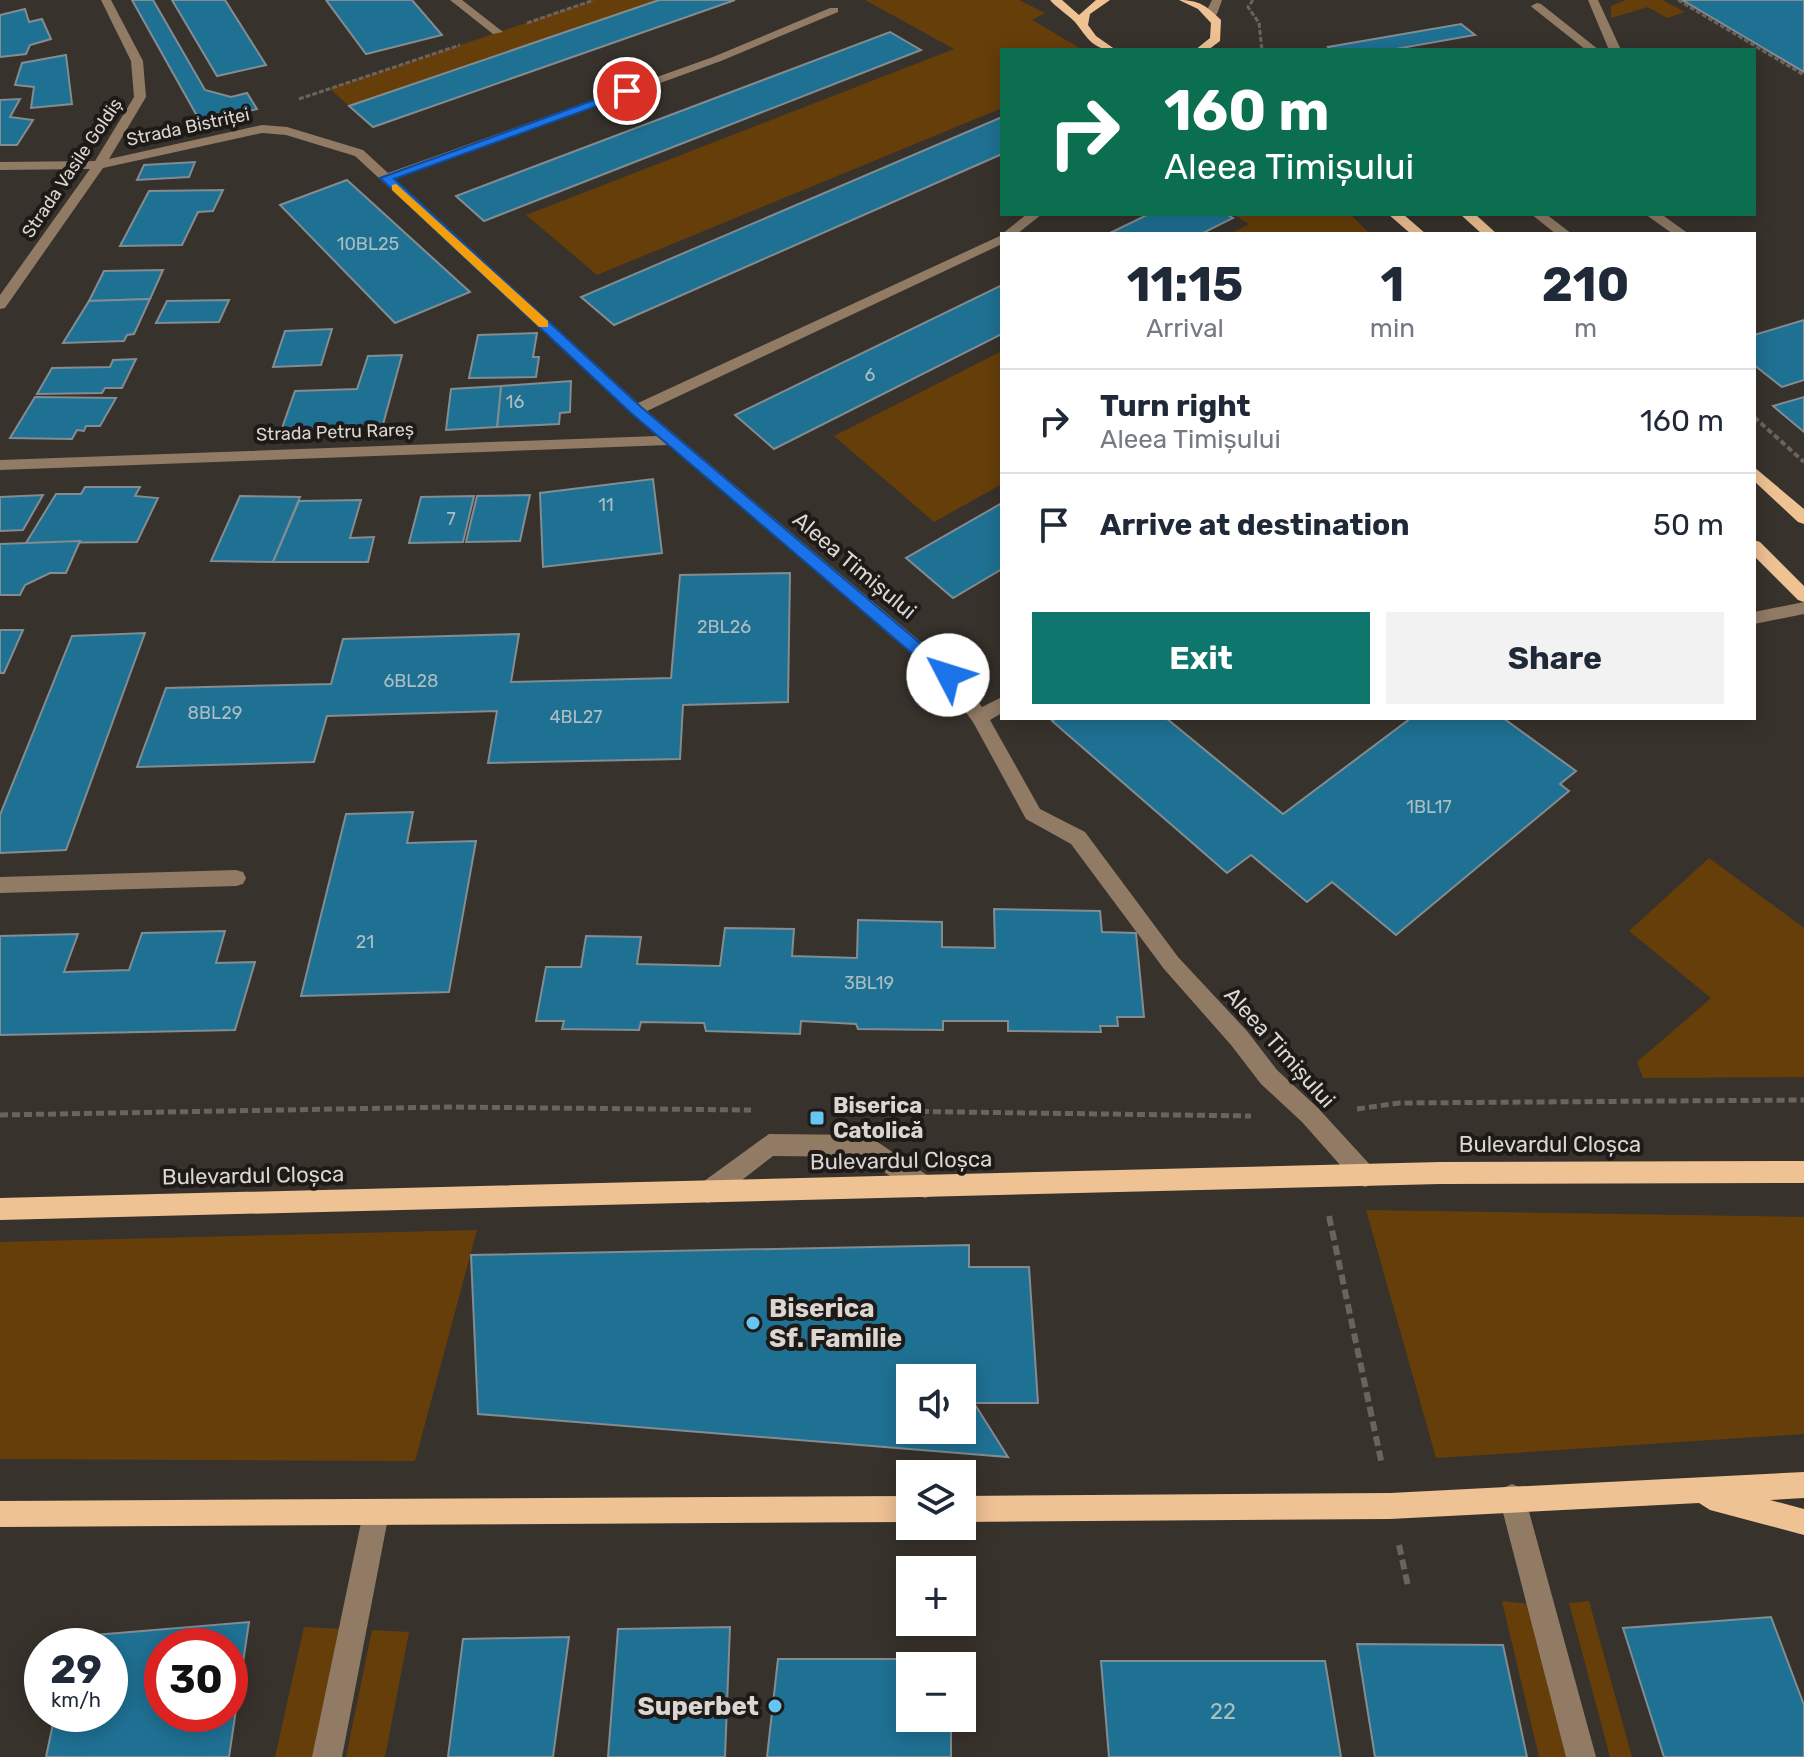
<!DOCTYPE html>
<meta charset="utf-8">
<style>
:root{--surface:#fff;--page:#f2f2f3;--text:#1f2937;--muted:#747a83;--line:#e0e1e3;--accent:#0f766e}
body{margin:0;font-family:Rubik,sans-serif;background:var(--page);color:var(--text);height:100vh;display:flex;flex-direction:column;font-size:30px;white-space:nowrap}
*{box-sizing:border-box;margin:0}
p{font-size:26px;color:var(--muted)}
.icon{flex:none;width:44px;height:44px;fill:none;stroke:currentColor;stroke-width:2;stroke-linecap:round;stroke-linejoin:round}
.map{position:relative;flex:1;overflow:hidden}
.drawer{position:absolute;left:1000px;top:232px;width:756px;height:488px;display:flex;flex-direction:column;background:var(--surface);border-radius:0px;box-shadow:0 4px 20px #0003}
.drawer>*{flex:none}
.top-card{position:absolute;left:1000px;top:48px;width:756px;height:168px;border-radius:0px;box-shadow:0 4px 20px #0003;background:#0b6e4f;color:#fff;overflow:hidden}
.fabs{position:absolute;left:896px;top:1364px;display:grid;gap:16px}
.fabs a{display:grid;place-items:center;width:80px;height:80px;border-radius:0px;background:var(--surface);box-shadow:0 4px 20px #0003;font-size:40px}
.speed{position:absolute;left:24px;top:1628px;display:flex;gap:16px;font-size:40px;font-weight:700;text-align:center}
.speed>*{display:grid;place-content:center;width:104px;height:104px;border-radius:50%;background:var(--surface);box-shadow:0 4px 20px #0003;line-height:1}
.speed small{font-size:20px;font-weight:400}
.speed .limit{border:12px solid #d22;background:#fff;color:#111}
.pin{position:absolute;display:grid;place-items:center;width:68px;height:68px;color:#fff;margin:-34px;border:4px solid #fff;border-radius:50%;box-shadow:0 2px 8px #0007}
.me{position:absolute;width:88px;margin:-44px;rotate:310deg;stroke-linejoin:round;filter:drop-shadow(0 0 6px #0008)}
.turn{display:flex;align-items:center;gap:28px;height:168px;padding:0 32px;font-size:36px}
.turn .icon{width:104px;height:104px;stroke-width:2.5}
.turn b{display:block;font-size:56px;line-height:68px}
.eta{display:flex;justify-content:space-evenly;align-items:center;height:136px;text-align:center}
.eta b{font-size:48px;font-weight:700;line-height:56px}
.primary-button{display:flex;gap:16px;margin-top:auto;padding:16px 32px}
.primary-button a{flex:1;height:92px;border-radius:0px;background:var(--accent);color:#fff;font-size:32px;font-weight:700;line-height:92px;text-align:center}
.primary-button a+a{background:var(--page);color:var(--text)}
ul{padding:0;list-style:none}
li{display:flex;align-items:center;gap:24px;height:104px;padding:0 32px;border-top:2px solid var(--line)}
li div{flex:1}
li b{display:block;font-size:30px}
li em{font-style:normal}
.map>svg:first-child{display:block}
.green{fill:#663e09}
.building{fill:#1f7194;stroke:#828c91;stroke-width:2;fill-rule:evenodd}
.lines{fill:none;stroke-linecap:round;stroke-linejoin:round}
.path-far3{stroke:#6a645f;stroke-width:3;stroke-dasharray:5 2;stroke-linecap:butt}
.path-far2{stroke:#6a645f;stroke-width:4;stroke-dasharray:6 3;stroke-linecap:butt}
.path-far1{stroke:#6a645f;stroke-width:5;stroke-dasharray:8 4;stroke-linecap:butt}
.path{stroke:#6a645f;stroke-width:6;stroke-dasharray:10 5;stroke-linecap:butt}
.minor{fill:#917b65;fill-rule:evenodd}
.major{fill:#efc294;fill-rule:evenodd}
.route{fill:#1a73e8;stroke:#114b97;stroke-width:2}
.slow{fill:#f59e0b}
.poi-dot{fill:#68c4f0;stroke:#1d1a17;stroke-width:3}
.labels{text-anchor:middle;stroke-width:8;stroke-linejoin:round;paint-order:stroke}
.far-street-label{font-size:18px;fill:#dbd6d2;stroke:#1d1a17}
.number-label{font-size:18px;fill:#acbdc2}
.street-label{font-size:22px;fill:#dbd6d2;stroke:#1d1a17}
.poi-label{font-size:22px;font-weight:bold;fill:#dbd6d2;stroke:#1d1a17;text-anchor:start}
.near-number-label{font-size:22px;fill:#acbdc2}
.near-poi-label{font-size:26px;font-weight:bold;fill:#dbd6d2;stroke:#1d1a17;text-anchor:start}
</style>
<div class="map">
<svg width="1804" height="1757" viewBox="0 0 1804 1757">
<rect width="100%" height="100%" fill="#38322c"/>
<g class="green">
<path d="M594,0H659L349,106L330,89Z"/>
<path d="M865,0H1019L1045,13L1032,20L1083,50H1002V108L597,275L526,215L954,49Z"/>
<path d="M1626,0H1662L1685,12L1667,18L1648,7L1611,18V6Z"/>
<path d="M1232,214H1350L1370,234H1230L1249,224Z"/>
<path d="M1002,351V484L934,522L834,436Z"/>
<path d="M1709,858L1804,928V1077L1643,1078L1637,1062L1711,998L1629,931Z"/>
<path d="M1366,1210L1804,1217V1434L1436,1458Z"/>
<path d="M477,1230L415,1461L0,1459V1242Z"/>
<path d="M1502,1601L1531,1604L1570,1757H1539Z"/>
<path d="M1589,1601L1632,1757H1610L1569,1603Z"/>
<path d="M304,1627L343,1629L316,1757H275Z"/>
<path d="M372,1630L409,1632L385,1757H346Z"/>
</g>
<g class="building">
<path d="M132,0H153L205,90L231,97L247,93L257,109L201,123Z"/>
<path d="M172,0H225L266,65L217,76Z"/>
<path d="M326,0H412L442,35L366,54Z"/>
<path d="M659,0H735L373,127L349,106Z"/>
<path d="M1682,0H1804V72L1706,14Z"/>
<path d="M25,9L29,22L42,19L51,39L30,45L26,54L0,57V15Z"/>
<path d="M1461,24L1475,35L1390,50H1331L1328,47Z"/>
<path d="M890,32L921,50L484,221L456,196Z"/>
<path d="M66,55L72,104L31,108L34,87L15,85L22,63Z"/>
<path d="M20,99L10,117L33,120L17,145H0V100Z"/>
<path d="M1002,117V154L614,325L581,297Z"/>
<path d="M195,162L189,177L137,180L144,165Z"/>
<path d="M347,180L470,292L395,323L280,205Z"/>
<path d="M223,190L213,211L198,212L182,245L120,246L149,191Z"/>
<path d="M1149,214H1226L1233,218L1201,234H1108Z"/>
<path d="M163,270L150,299L89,301L104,271Z"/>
<path d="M1002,285V334L774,449L735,415Z"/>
<path d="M150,299L134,334L127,335L124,341L63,343L89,301Z"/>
<path d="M229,300L219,322L156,323L167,301Z"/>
<path d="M1804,320V380L1782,387L1754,365V335Z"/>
<path d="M332,329L321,365L273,367L285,331Z"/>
<path d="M537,333L533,357H539L536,377L469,378L478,335Z"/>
<path d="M402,355L382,428L281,431L295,391L357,389L368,356Z"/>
<path d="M136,359L122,388H105L102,393L37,394L52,368L110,367L113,360Z"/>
<path d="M571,381L570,412L560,413L559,424L497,427L501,386Z"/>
<path d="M501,386L497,427L446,430L451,389Z"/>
<path d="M35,397L116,398L100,426H86L84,431L77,430L72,439L10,438Z"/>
<path d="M1804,397V432L1773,406Z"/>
<path d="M653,479L662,553L543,567L540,493Z"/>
<path d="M85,487H140L135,496L158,498L137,542L26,543L56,494H81Z"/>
<path d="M43,495L23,530L0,531V497Z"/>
<path d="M530,495L520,541L466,542L477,496Z"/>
<path d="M240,496L300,497L273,562L211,561Z"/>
<path d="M474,496L463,542L409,543L421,497Z"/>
<path d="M361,500L350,538L374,537L368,562H273L299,501Z"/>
<path d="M1002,503V569L953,598L906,558Z"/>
<path d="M80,541L66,573H50L25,585L20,595H0V544Z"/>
<path d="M790,573L788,702L683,705L680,759L488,763L497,711L327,716L314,762L137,767L166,688L331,684L343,639L519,634L511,682L671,678L680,575Z"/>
<path d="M0,630H23L4,673H0Z"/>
<path d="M145,633L66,850L0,853V815L72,636Z"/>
<path d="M1057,718H1166L1283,814L1411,718H1503L1576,771L1560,784L1569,791L1396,935L1332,882L1307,902L1251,855L1227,873L1052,721Z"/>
<path d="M413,812L407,843L476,841L449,992L301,996L346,814Z"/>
<path d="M994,909L1100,911L1102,932L1136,933L1144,1017H1117L1118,1026H1100L1101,1032L1008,1031V1021H943V1030L858,1029L856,1024L801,1021L800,1034L706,1031L704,1023L641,1022L639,1030L562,1029L564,1021H536L546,967H581L586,936L641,937L637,964L720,966L725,928L794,929L792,956L857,958L858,920L942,922V947L995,948Z"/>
<path d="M225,931L216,963L255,962L235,1030L0,1035V936L78,934L64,972L129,970L142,933Z"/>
<path d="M969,1245V1267H1029L1038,1403H974L1008,1457L478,1414L471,1255ZM910,1378H962V1430H910Z"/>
<path d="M1771,1617L1804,1705V1757H1664L1623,1628Z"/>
<path d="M249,1622L229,1757H46L55,1714H110V1646H69L71,1637ZM162,1646H230V1714H162Z"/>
<path d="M730,1627L725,1757H608L618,1629Z"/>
<path d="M569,1637L553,1757H448L463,1639Z"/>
<path d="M1357,1644L1503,1645L1527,1757H1375Z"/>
<path d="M778,1659H952V1666H910V1718H951V1757H767Z"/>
<path d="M1101,1661H1325L1341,1757H1109Z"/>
</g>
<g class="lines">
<g class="path-far3">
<path d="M1253,0L1248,7L1259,23L1262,50"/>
<path d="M1678,0L1804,75"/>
<path d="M527,23L594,0"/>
<path d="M299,99L460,45"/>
</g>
<path class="path-far2" d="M1754,417L1804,462"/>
<g class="path-far1">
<path d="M1357,1109L1399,1103L1804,1100"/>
<path d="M885,1111L1251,1116"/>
<path d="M0,1115L450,1107L751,1110"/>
</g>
<g class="path">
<path d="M1329,1216L1382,1465"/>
<path d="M1399,1545L1408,1586"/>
</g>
<g class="minor">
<path d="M101,0H111L143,61L146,97L109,159L262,125L287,127L363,150L388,173L713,57L830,8H838V12L721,61L395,179L638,403L1002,235V244L647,411L954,670L982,707L1002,697V713L990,720L1040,809L1085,832L1178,957L1247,1031L1277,1070L1318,1108L1373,1168L1377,1176L1373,1184L1365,1187L1357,1184L1302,1122L1261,1084L1231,1045L1164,969L1071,844L1026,819L973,722L942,680L668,445L0,470V460L657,436L355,156L286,135L262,133L103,168L5,308L0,309V295L90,169L0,170V162L95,161L134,97L131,61Z"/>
<path d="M450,0H462L503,32L493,34Z"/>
<path d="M1212,0H1222L1217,14L1211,17L1205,14Z"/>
<path d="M1588,0H1598L1621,50H1609Z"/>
<path d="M1537,3L1541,4L1599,50H1586L1533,8L1531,6Z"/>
<path d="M1027,214H1042L1017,234H1002Z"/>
<path d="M1531,214H1546L1572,234H1556Z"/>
<path d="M1645,214H1661L1689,234H1673Z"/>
<path d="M1804,602V614L1754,624V612Z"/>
<path d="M236,870L243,872L246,878L243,884L236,886L0,893V877Z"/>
<path d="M769,1134L867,1135L933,1179L937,1187L933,1195L925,1198L917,1195L863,1157L773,1156L716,1200L708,1203L700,1200L696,1192L700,1184Z"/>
<path d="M1512,1484L1521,1488L1525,1497L1596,1757H1566L1499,1497L1503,1488Z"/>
<path d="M376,1500L385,1504L389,1513L342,1757H312L363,1513L367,1504Z"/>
</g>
<g class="major">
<path d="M1050,0H1062L1079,15L1096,0H1110L1090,14L1088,25L1096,36L1116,50C1092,50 1088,38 1075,22C1067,14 1057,8 1050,0Z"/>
<path d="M1179,0C1199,0 1207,6 1221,20L1220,41L1208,50H1195L1210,38L1211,23L1198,9Z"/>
<path d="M1388,214H1403L1426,234H1411Z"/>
<path d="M1460,214H1475L1497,234H1482Z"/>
<path d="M1754,467L1804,509V524L1798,522L1754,481Z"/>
<path d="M1754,540L1760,542L1804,586V602L1798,600L1754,556Z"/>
<path d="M1804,1161V1183L1440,1184L0,1220V1198L1440,1162Z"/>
<path d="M1804,1472V1498L1770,1500L1804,1509V1535L1710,1510L1699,1503L1390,1519L962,1522V1496L1390,1493Z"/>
<path d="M910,1496V1522L0,1527V1501Z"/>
</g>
</g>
<path class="route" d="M627,88L630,94L394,179L641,407L953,671V679H942L631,413L380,178Z"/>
<path class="slow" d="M396,184L548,321V327H539L392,190V185Z"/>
<g class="poi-dot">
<rect x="809" y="1110" width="16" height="16" rx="4"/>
<circle cx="753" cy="1323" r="8"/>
<circle cx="775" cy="1706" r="8"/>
</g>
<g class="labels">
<g class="far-street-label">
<text transform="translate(188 127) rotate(-12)" y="6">Strada Bistriței</text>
<text transform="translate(72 168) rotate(-56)" y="6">Strada Vasile Goldiș</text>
<text transform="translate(335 432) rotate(-2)" y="6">Strada Petru Rareș</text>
</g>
<g class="number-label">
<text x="368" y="250">10BL25</text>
<text x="870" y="381">6</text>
<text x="515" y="408">16</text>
<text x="606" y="511">11</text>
<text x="451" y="525">7</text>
<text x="724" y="633">2BL26</text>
<text x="411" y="687">6BL28</text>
<text x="215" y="719">8BL29</text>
<text x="576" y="723">4BL27</text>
<text x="1429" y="813">1BL17</text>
<text x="365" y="948">21</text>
<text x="869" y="989">3BL19</text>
</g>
<g class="street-label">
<text transform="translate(855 565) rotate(40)" y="8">Aleea Timișului</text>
<text transform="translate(1280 1047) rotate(48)" y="8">Aleea Timișului</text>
<text x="1550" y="1152">Bulevardul Cloșca</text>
<text transform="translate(901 1160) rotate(-1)" y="8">Bulevardul Cloșca</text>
<text transform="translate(253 1175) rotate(-1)" y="8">Bulevardul Cloșca</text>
</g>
<g class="poi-label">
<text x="833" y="1113">Biserica<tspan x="833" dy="25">Catolică</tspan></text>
</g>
<g class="near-number-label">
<text x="1223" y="1719">22</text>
</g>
<g class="near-poi-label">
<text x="769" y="1317">Biserica<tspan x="769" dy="30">Sf. Familie</tspan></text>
<text x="759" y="1715" text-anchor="end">Superbet</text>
</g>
</g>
</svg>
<div class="fabs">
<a><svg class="icon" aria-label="sound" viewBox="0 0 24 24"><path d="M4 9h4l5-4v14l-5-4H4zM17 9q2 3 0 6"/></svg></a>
<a><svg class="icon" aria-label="layers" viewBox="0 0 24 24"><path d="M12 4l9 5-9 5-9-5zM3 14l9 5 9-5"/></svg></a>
<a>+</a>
<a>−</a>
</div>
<div class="speed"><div>29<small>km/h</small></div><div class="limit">30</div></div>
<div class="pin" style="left:627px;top:91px;background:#d93025"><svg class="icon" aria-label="arrive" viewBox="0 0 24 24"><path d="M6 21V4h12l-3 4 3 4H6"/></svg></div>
<svg class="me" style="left:948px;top:675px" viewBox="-20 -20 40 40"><circle r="19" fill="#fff"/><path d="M0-13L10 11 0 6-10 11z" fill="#1a73e8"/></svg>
<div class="top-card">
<div class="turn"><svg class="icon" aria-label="right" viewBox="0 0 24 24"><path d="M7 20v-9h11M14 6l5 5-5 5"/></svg><div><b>160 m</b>Aleea Timișului</div></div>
</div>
<section class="drawer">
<div class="eta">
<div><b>11:15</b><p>Arrival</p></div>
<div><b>1</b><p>min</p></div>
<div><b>210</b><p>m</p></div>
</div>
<ul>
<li><svg class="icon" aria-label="right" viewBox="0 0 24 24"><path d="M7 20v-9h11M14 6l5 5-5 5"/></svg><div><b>Turn right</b><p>Aleea Timișului</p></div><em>160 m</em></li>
<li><svg class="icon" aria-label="arrive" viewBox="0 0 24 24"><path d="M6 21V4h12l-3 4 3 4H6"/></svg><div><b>Arrive at destination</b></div><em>50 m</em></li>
</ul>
<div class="primary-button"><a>Exit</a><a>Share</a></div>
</section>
</div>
